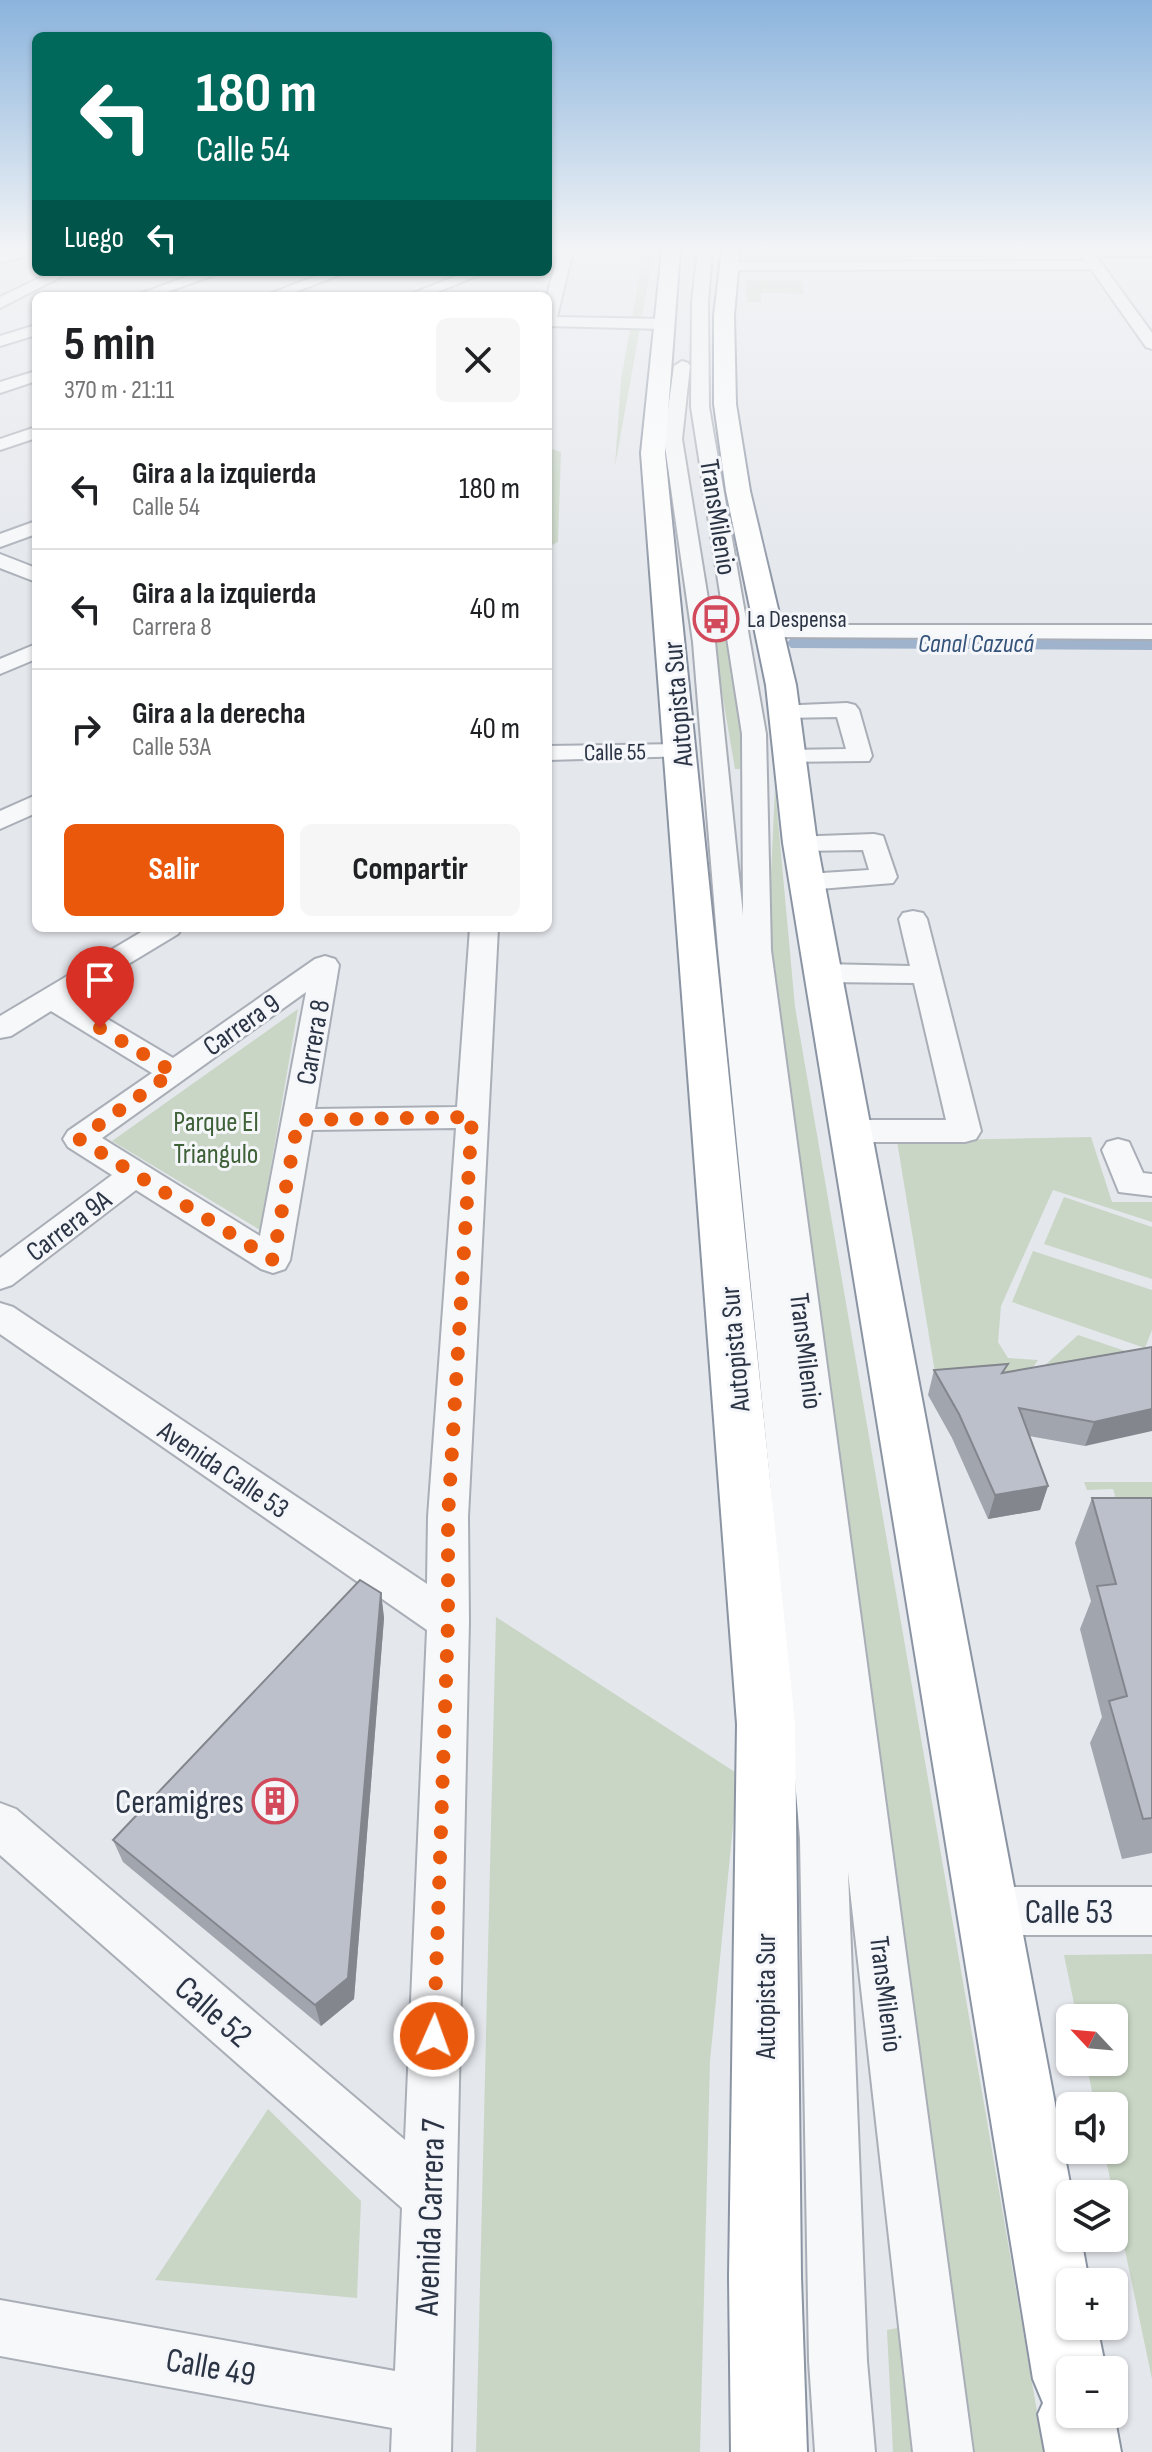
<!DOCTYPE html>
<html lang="es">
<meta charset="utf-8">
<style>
:root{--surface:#fff;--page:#f6f6f6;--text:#202124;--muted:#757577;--line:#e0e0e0;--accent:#ea580c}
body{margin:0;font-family:"Sofia Sans Condensed",sans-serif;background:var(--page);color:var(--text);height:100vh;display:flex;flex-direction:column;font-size:30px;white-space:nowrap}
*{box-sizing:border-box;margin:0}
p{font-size:26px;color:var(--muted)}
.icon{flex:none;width:44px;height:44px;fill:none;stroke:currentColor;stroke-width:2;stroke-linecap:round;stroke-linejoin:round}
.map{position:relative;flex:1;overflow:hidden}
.drawer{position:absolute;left:32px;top:292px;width:520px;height:640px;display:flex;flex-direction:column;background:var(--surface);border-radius:12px;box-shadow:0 2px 6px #0004}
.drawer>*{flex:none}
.hud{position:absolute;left:32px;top:32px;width:520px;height:244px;border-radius:12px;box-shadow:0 2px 6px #0004;background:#00695c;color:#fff;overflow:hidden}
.needle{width:52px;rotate:296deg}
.buttons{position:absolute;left:1056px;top:2004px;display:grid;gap:16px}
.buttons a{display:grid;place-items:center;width:72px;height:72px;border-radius:12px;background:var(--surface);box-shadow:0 2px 6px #0004;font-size:40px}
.pin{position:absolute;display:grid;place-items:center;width:68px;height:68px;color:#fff;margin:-82px -34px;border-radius:50% 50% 50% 0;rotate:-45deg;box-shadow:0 0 8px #0007}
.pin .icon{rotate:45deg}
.me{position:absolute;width:88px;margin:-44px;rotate:2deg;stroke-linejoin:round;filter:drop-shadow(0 0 6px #0008)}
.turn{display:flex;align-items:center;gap:28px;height:168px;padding:0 32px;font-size:36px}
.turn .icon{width:104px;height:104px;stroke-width:2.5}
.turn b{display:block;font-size:56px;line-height:68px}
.then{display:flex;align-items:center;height:76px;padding:0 32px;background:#0003;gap:16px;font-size:30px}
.round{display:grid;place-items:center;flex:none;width:84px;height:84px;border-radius:12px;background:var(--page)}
.head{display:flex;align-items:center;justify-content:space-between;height:136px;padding:0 32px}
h1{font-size:48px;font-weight:700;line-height:60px}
.cta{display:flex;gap:16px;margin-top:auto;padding:16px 32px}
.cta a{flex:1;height:92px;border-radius:12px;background:var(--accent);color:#fff;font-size:32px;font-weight:700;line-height:92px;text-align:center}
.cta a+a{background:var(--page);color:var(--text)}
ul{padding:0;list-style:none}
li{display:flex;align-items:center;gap:24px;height:120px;padding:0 32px;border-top:2px solid var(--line)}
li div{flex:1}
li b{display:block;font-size:30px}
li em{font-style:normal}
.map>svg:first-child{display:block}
.green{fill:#c9d6c5}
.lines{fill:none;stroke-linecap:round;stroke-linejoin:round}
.canal{fill:#9fb4cc;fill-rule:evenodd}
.minor-casing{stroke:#a9aeb7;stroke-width:4}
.highway-casing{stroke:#8b94a3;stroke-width:4}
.minor{fill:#f7f8fa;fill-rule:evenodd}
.highway{fill:#fff;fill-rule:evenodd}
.wall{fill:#a1a5ae}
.shaded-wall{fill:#83868d}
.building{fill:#bbc0ca;stroke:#83868d;stroke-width:2}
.route{stroke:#ea580c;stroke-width:14;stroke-dasharray:0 25.2}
.labels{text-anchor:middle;stroke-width:6;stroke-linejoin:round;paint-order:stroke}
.far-poi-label{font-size:24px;fill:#2b3445;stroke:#f4f6f9;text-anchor:start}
.far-street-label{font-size:24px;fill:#2b3445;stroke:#f4f6f9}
.far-water-label{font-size:26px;font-style:italic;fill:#34527a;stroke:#f4f6f9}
.street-label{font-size:28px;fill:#2b3445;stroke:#f4f6f9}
.park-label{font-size:28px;fill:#3f6138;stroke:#f4f6f9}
.near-poi-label{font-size:34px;fill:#2b3445;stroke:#f4f6f9;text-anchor:end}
.near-street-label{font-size:34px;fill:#2b3445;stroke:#f4f6f9}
</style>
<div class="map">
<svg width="1152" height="2452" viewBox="0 0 1152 2452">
<rect width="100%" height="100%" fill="#e4e7ec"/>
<g class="green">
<path d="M644,250H654L615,466L621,380Z"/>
<path d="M745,280H801L804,294L761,293V302H747Z"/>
<path d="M548,448L561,452L558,542L548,547Z"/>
<path d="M798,638H1152V648H800Z"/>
<path d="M713,640H727L742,701L740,769H735Z"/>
<path d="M775,788L795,1007L1044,2452H972L767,960Z"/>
<path d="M298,1009L260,1230L112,1141Z"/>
<path d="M1091,1137L1112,1202H1152V1222L1053,1190L1001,1306L998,1342L1008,1358L1038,1360L1021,1385L938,1391L897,1141Z"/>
<path d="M1064,1197L1152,1227V1279L1044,1244Z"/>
<path d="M1033,1251L1152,1290V1330L1145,1348L1012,1302Z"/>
<path d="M1078,1335L1152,1360L1043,1367Z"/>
<path d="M1084,1482H1152V1536H1127L1113,1489L1087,1490Z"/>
<path d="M496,1617L738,1774L710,2061L700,2452H476Z"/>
<path d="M1152,1954V2379L1104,2150H1114V2106H1095L1086,2062H1114V2018H1077L1064,1955Z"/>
<path d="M268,2109L361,2201L357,2298L155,2280Z"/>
<path d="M907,2326L920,2452H893L887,2330Z"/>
</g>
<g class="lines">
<path class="canal" d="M799,636H1152V650L791,648L787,643L791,638Z"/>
<g class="minor-casing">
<g id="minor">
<path d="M16,250H36V253L0,263V255Z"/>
<path d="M559,250H573L557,317L664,319L672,324L664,329L548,326L547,296Z"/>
<path d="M698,250H712L708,302L709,407L766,734L771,950L973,2452H913L848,1872L867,2361L875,2452H815L809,2361L800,1839L770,1482L718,949L693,642L664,439L674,366L682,361L688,363L690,366L682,439L715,642L743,915L742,734L691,407L692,302Z"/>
<path d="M1077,250H1152V256H1096L1152,333V349L1146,347L1091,269L729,270L722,266L729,262L1085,261Z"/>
<path d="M52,272H70L0,308V297Z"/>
<path d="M200,272H222L156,296H134Z"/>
<path d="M326,272H347L285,296H264Z"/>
<path d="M466,272H487L427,296H406Z"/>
<path d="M36,325V335L0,346V336Z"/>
<path d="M36,371V381L0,393V382Z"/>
<path d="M36,427V438L0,450V439Z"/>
<path d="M36,521V534L0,547V534Z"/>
<path d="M0,554L36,568V582L0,568Z"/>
<path d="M769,625H1152V639L761,637L758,632Z"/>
<path d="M36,644V659L0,674V659Z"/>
<path d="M847,703L855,705L859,710L872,756L869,761L780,762L777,757L780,752L789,750L846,749L837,717L784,718L776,716L772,711L776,706Z"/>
<path d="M681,744L690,746L693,751L690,756L548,760V746Z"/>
<path d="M36,795V813L0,829V811Z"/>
<path d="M874,834L883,836L897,877L893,883L807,890L797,888L794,882L797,876L807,874L869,870L863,850L800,851L791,849L787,843L791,837Z"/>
<path d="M913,911L923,913L927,919L981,1131L976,1139L965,1142H850L839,1139L834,1131L839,1123L850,1120H946L914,983L823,982L813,979L809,973L813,967L823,964L910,966L899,919L903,913Z"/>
<path d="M148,928H182L178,934L72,998L173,1058L315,959L325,956L335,959L339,965L315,1109L457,1107L470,928H498L468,1517L469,1621L451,2452H391L392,2428L0,2356V2300L395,2371L402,2208L0,1855V1803L16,1809L405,2140L427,1630L0,1334V1303L13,1307L427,1584L428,1517L456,1128L312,1130L290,1260L285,1269L273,1273L261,1269L136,1190L12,1285L0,1289V1258L112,1175L68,1147L63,1139L68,1131L152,1073L51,1011L11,1036L0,1038V1016ZM306,992L260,1236L102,1138Z"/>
<path d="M1118,1139L1129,1142L1143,1173L1152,1174V1196L1119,1192L1102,1150L1107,1142Z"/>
<path d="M985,1887H1152V1935H985L968,1928L961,1911L968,1894Z"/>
</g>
</g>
<g class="highway-casing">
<g id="highway">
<path d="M662,250H680L665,453L795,1724L801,2277L807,2452H731L729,2277L737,1724L641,453Z"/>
<path d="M722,250H740L734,315L736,404L750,491L796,685L817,843L1072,2194L1070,2238H1081L1089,2282H1070V2326H1097L1106,2370H1070V2414H1114L1121,2452H1045L1038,2414L1043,2403L1033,2379L783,843L766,685L726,491L714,404V315Z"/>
</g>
</g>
<use href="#minor" class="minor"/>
<use href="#highway" class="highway"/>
</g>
<g class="wall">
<path d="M1152,1347L1085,1446L1029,1436L1048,1486L1040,1510L988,1519L952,1438L928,1395L934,1370L1006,1372Z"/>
<path d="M1092,1498H1152V1853L1122,1859L1090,1743L1102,1717L1080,1629L1091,1601L1075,1543Z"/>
<path d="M381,1593L384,1618L354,1999L321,2026L123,1862L113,1840Z"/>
</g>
<g class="shaded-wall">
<path d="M1152,1409V1431L1085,1446L1094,1422Z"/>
<path d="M1048,1486L1040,1510L988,1519L995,1495Z"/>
<path d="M381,1593L384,1618L354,1999L321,2026L315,2005Z"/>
</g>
<g class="building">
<path d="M1152,1347V1409L1094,1422L1019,1408L1048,1486L995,1495L959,1414L934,1370L1008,1364L1002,1373Z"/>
<path d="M1092,1498H1152V1818L1143,1819L1109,1701L1127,1696L1097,1586L1116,1584Z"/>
<path d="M360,1580L381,1593L348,1978L315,2005L113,1840Z"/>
</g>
<linearGradient id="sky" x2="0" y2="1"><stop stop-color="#8bb4dd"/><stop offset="0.42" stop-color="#f3f4f6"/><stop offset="1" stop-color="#f3f4f6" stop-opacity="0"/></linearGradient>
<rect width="1152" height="593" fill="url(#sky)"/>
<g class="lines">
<path class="route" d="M100,1028L173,1072L79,1139L273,1260L298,1120L472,1117L448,1517V1621L434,2036"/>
</g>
<defs>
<g id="bus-ring" transform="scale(2.3)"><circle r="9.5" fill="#f4f6f9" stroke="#d1495b" stroke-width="1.5"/><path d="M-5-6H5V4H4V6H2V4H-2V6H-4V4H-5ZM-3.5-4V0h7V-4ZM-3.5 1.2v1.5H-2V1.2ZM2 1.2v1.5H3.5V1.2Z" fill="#d1495b"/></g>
<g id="building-ring" transform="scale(2.3)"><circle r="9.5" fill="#f4f6f9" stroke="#d1495b" stroke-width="1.5"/><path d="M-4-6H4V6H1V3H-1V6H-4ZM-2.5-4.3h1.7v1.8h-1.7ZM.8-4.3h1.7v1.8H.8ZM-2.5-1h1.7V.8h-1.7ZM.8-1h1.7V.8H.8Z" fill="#d1495b"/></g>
</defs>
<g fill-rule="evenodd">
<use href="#bus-ring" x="716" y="619"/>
<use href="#building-ring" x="275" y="1801"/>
</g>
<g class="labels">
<g class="far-poi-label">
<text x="747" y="627">La Despensa</text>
</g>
<g class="far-street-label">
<text transform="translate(615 752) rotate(-1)" y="8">Calle 55</text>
</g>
<g class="far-water-label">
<text x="976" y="652">Canal Cazucá</text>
</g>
<g class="street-label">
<text transform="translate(719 517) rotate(81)" y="10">TransMilenio</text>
<text transform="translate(677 704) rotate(-95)" y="10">Autopista Sur</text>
<text transform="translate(241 1024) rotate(-35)" y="10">Carrera 9</text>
<text transform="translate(312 1042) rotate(-80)" y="10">Carrera 8</text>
<text transform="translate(68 1225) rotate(-37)" y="10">Carrera 9A</text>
<text transform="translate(734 1349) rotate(-95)" y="10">Autopista Sur</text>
<text transform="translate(807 1351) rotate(83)" y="10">TransMilenio</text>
<text transform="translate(224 1469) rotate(34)" y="10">Avenida Calle 53</text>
<text transform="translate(887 1994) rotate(83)" y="10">TransMilenio</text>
<text transform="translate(765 1996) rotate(-90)" y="10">Autopista Sur</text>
</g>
<g class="park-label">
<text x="216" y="1131">Parque El<tspan x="216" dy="32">Triangulo</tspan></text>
</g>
<g class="near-poi-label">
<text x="244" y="1813">Ceramigres</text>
</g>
<g class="near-street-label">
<text x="1069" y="1923">Calle 53</text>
<text transform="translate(214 2011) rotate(41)" y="12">Calle 52</text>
<text transform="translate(429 2217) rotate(-88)" y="12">Avenida Carrera 7</text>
<text transform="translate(211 2366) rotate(10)" y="12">Calle 49</text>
</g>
</g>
</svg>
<div class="buttons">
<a><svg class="needle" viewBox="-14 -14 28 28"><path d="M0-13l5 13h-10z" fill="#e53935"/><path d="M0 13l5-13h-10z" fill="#757577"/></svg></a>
<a><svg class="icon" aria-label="sound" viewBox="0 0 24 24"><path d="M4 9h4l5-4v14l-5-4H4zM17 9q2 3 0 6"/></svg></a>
<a><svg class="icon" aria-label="layers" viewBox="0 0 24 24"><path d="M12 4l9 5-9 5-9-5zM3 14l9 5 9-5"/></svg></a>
<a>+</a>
<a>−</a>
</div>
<div class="pin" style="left:100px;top:1028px;background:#d93025"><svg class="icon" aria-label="arrive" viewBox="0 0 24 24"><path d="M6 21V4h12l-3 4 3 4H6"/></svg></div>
<svg class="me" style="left:434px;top:2036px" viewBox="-20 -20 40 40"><circle r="17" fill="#ea580c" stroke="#fff" stroke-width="3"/><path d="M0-11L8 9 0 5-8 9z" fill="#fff"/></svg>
<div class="hud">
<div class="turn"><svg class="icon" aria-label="left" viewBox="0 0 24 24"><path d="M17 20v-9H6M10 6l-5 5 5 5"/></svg><div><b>180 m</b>Calle 54</div></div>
<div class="then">Luego<svg class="icon" aria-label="left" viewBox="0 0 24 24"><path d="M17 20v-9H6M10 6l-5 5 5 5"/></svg></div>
</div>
<section class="drawer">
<div class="head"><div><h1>5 min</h1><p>370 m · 21:11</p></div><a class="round"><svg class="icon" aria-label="close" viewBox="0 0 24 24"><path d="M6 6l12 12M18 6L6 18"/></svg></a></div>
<ul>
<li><svg class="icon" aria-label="left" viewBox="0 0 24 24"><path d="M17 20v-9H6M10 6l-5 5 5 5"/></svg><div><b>Gira a la izquierda</b><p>Calle 54</p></div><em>180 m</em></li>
<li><svg class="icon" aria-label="left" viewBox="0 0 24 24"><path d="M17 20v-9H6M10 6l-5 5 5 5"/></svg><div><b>Gira a la izquierda</b><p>Carrera 8</p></div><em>40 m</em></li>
<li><svg class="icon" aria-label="right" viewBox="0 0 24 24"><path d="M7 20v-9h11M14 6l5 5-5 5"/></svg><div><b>Gira a la derecha</b><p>Calle 53A</p></div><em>40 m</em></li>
</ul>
<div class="cta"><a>Salir</a><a>Compartir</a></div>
</section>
</div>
